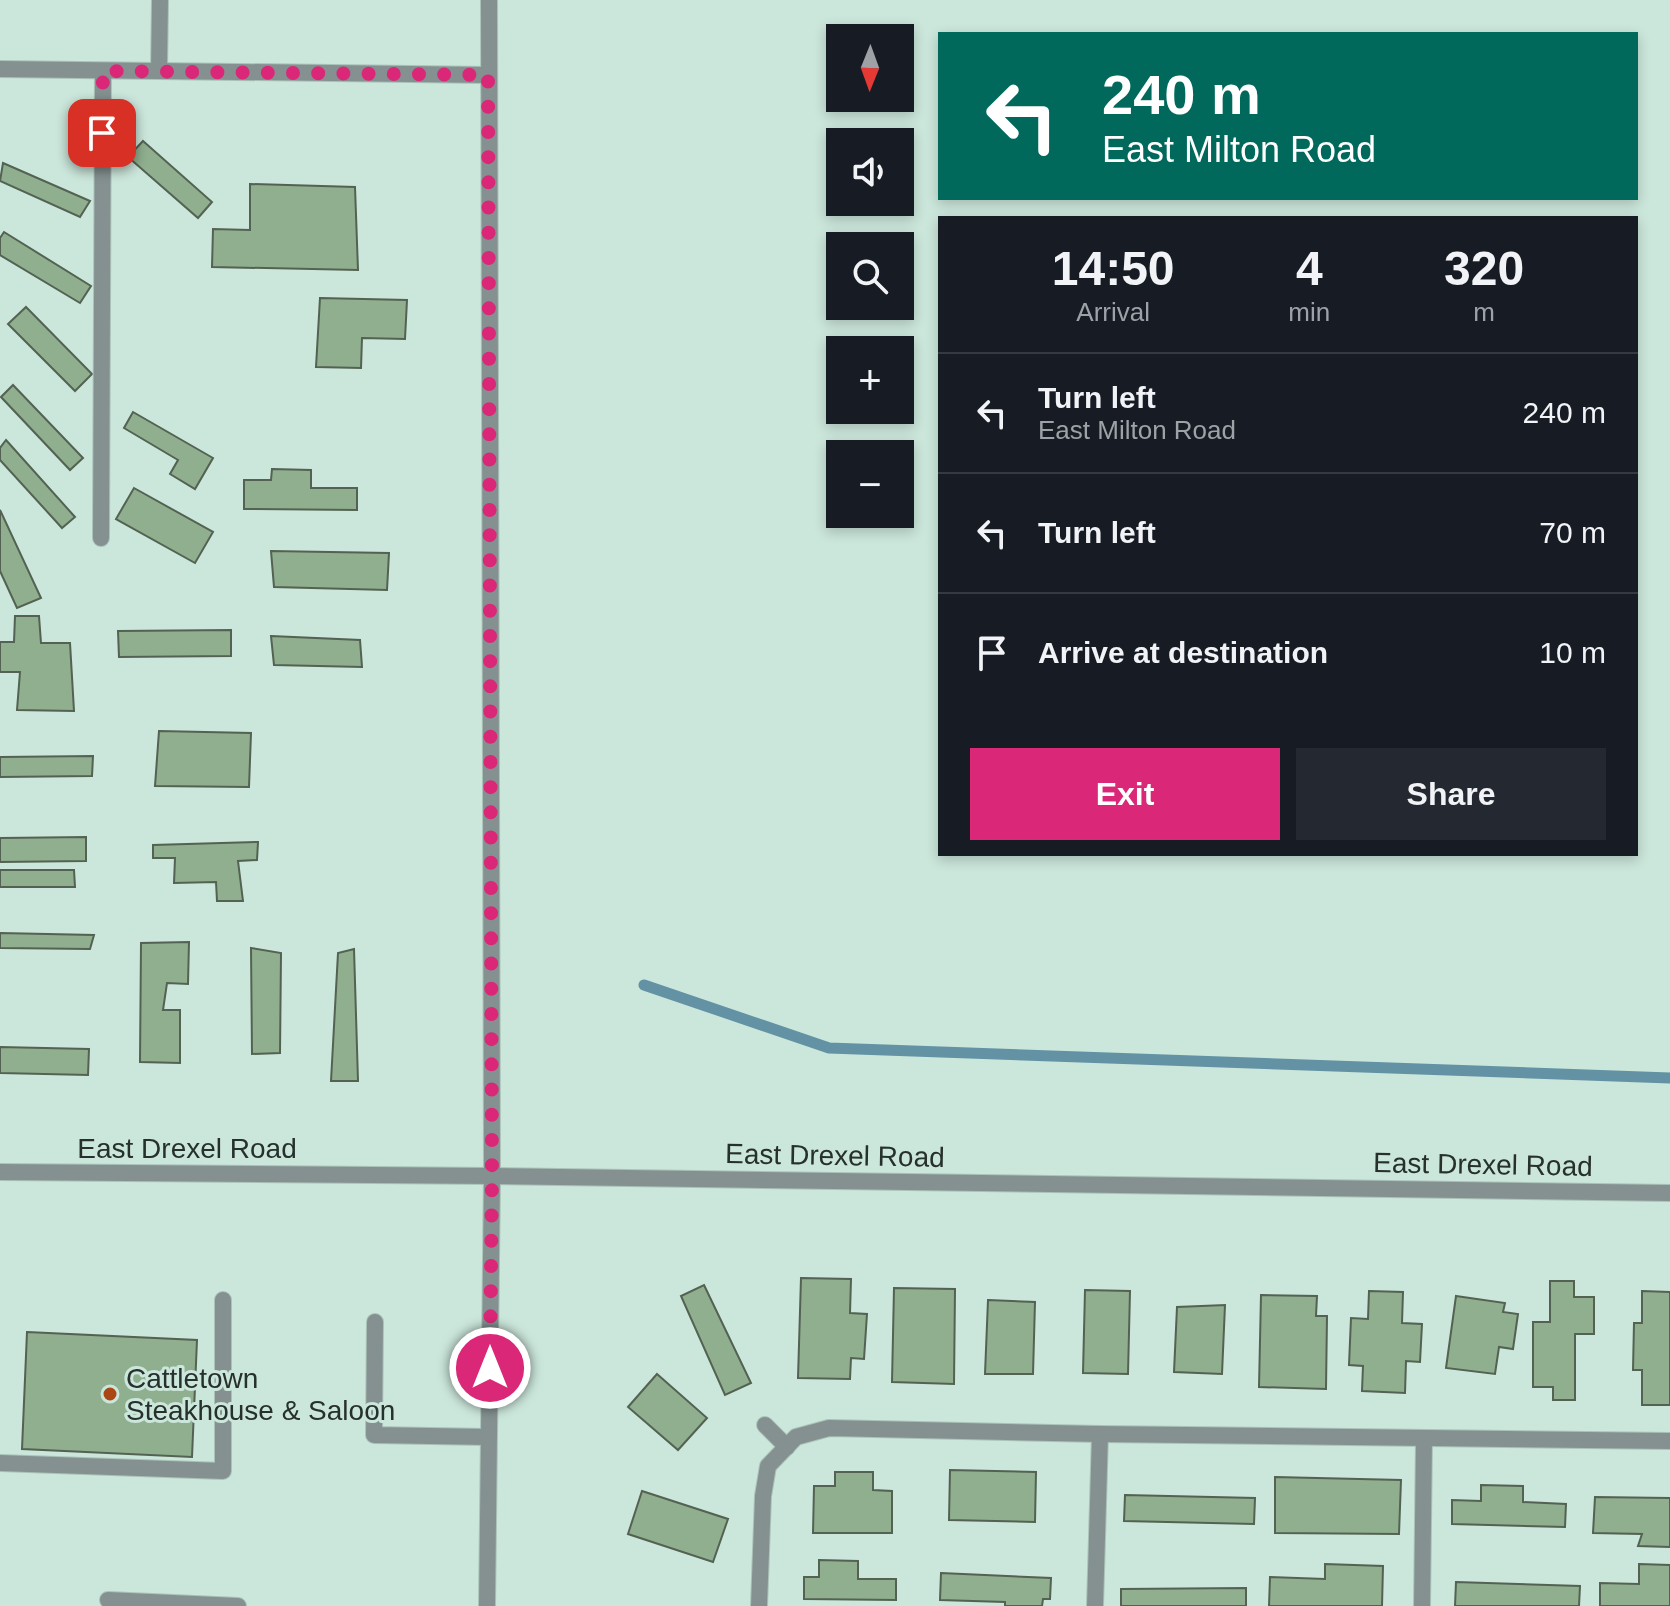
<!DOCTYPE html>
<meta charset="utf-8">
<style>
:root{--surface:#171b24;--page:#242831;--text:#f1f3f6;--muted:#9ea1a6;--line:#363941;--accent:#db2777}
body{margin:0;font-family:Arial,sans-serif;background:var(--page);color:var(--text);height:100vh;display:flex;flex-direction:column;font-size:30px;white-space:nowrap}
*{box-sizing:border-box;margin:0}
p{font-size:26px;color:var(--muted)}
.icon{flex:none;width:44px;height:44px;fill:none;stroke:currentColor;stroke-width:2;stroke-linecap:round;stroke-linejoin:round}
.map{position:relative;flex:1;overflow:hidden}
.panel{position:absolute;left:938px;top:216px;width:700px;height:640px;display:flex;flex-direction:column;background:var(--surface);border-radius:0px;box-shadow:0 4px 12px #0003}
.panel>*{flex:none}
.hud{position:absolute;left:938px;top:32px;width:700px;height:168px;border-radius:0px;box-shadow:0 4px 12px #0003;background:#00695c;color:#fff;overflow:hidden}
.needle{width:52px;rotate:181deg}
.controls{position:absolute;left:826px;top:24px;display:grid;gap:16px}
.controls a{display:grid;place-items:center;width:88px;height:88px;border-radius:0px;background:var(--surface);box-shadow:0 4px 12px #0003;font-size:40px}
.pin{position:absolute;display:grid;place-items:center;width:68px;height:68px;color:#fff;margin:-34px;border-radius:16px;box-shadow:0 4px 12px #0006}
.me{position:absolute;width:88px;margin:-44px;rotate:0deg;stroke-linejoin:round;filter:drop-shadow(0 0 6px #0008)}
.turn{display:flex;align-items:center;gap:28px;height:168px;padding:0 32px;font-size:36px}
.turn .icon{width:104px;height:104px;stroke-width:2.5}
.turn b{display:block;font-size:56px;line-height:68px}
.eta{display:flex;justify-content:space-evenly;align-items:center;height:136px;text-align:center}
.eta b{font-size:48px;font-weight:700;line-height:56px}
.button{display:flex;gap:16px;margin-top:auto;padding:16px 32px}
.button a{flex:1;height:92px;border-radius:0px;background:var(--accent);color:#fff;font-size:32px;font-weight:700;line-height:92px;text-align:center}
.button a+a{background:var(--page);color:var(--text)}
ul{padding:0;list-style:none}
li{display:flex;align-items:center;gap:24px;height:120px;padding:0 32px;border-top:2px solid var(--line)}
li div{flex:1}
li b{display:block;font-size:30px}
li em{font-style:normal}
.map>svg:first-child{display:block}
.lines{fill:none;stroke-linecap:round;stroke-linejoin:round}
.stream{stroke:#6292a3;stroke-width:11}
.building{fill:#8faf8f;stroke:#536252;stroke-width:2}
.service-casing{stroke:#aac2b8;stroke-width:18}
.minor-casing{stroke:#aac2b8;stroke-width:18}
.tertiary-casing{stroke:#aac2b8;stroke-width:18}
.service{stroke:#859191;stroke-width:16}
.minor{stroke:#859191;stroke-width:16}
.tertiary{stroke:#859191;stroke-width:16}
.route{stroke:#db2777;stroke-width:14;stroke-dasharray:0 25.2}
.poi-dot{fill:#ab4615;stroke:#cbe6db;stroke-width:3}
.labels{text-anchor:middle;stroke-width:6;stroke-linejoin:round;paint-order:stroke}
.street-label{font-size:28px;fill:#26302c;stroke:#cbe6db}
.poi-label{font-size:28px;fill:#26302c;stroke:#cbe6db;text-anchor:start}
</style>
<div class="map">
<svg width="1670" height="1606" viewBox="0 0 1670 1606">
<rect width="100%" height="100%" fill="#cbe6db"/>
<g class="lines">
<path class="stream" d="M644,985L829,1048L1670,1078"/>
</g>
<g class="building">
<path d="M143,141L212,202L198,218L128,157Z"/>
<path d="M3,163L90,201L80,217L0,181Z"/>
<path d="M250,184L355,187L358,270L212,267L213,229L250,230Z"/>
<path d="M4,232L91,286L80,303L0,255V238Z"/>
<path d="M320,298L407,300L405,339L362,338L361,368L316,367Z"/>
<path d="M26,307L92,374L75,391L8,324Z"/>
<path d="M13,385L83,458L70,470L1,397Z"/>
<path d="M133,412L213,458L195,489L170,474L178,460L124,428Z"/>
<path d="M6,440L75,517L62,528L0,460V448Z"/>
<path d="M272,469L311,470V488H357V510L244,509V480H271Z"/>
<path d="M134,488L213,532L195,563L116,519Z"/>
<path d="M0,510L41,598L17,608L0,571Z"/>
<path d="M271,551L389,553L387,590L274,587Z"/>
<path d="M15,616H39L41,643H70L74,711L17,710L20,672H0V642H14Z"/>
<path d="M231,630V656L119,657L118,631Z"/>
<path d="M271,636L360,640L362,667L274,665Z"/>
<path d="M159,731L251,733L249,787L155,786Z"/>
<path d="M93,756L92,776L0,777V757Z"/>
<path d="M86,837V861L0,862V838Z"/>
<path d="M258,842L257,860L238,861L243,901H217L216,882L174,883L175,858H153V845Z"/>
<path d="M0,870H74L75,887H0Z"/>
<path d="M0,933L94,935L90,949L0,948Z"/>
<path d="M189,942L188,984L167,983L163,1010H180V1063L140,1062L141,943Z"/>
<path d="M251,948L281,953L280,1053L252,1054Z"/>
<path d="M354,949L358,1081H331L338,953Z"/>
<path d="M0,1047L89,1049L88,1075L0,1073Z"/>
<path d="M801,1278L851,1279L850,1313L867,1314L864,1359L851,1358L850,1379L798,1378Z"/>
<path d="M1550,1281H1574V1297H1594V1334H1575V1400H1553V1387H1533V1322H1550Z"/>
<path d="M704,1285L751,1383L725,1395L681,1296Z"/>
<path d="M894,1288L955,1289L954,1384L892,1382Z"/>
<path d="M1085,1290L1130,1291L1128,1374L1083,1373Z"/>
<path d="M1369,1291L1403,1292L1402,1323L1422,1324L1420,1362L1406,1361L1405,1393L1362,1391L1363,1366L1349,1365L1351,1318L1368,1319Z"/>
<path d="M1642,1291L1670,1292V1405H1642V1370H1633L1634,1323H1642Z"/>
<path d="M1261,1295L1317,1296L1316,1316H1327L1326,1389L1259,1387Z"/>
<path d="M1456,1296L1505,1303L1503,1312L1518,1314L1513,1349L1499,1347L1495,1374L1446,1368Z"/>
<path d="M988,1300L1035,1302L1033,1374H985Z"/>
<path d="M1225,1305L1222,1374L1174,1372L1177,1307Z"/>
<path d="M27,1332L197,1340L192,1457L22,1449Z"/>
<path d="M657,1374L707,1418L678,1450L628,1407Z"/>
<path d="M950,1470L1036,1472L1035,1522L949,1520Z"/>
<path d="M835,1472H873V1490L892,1491V1533H813L814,1486H835Z"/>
<path d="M1275,1477L1401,1480L1399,1534L1275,1533Z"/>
<path d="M1481,1485L1523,1486V1502L1566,1504L1565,1527L1452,1524V1500L1481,1501Z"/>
<path d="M642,1491L728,1519L713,1562L628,1534Z"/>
<path d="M1125,1495L1255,1498L1254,1524L1124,1521Z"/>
<path d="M1595,1497L1670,1498V1547L1638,1546L1642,1534L1593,1533Z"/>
<path d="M819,1560L858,1561V1579H896V1600L804,1599V1577H819Z"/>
<path d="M1325,1564L1383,1566L1382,1606H1269L1270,1577L1325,1579Z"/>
<path d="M1639,1564L1670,1565V1606H1600V1583L1639,1584Z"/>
<path d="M941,1573L1051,1578L1050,1599H1043L1042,1606H1005V1602L940,1600Z"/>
<path d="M1456,1582L1580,1586L1579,1606H1455Z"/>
<path d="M1246,1588V1606H1121V1589Z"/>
</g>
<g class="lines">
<g class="service-casing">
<g id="service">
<path d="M159,71L160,0"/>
<path d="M101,538L103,71"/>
<path d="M375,1322L374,1435L488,1437"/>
<path d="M765,1425L787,1447"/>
<path d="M0,1463L223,1471V1300"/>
<path d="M108,1600L238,1606"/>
<path d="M759,1606L763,1496L768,1466L796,1437L829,1428L1100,1434L1670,1441"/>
<path d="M1095,1606L1100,1434"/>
<path d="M1422,1606L1424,1439"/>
</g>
</g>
<g class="minor-casing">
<path id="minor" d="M0,69L488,75"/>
</g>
<g class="tertiary-casing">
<g id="tertiary">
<path d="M0,1172L492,1176L1670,1193"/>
<path d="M487,1606L492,1176L489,0"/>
</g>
</g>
<use href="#service" class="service"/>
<use href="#minor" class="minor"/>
<use href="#tertiary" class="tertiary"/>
</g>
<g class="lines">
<path class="route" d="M102,133L103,71L488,75L492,1176L490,1368"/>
</g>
<circle class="poi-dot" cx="110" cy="1394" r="8"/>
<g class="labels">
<g class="street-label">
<text x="187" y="1158">East Drexel Road</text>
<text transform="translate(835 1155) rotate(1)" y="10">East Drexel Road</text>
<text transform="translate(1483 1164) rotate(1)" y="10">East Drexel Road</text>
</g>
<g class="poi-label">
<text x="126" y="1388">Cattletown<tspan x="126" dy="32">Steakhouse &amp; Saloon</tspan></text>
</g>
</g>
</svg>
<div class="controls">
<a><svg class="needle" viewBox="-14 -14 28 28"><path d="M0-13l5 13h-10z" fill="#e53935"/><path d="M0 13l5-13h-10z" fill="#9ea1a6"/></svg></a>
<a><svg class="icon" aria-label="sound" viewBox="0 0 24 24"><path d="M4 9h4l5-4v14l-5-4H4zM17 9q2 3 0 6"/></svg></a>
<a><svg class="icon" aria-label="search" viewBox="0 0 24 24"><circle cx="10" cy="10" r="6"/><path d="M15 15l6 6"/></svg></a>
<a>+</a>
<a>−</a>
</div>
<div class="pin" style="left:102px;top:133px;background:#d93025"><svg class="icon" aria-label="arrive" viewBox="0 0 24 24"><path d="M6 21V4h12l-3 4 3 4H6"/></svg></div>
<svg class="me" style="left:490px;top:1368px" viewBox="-20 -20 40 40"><circle r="17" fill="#db2777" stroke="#fff" stroke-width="3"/><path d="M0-11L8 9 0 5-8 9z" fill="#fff"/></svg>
<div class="hud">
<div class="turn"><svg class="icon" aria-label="left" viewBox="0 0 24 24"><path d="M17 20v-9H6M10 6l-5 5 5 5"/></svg><div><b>240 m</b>East Milton Road</div></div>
</div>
<section class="panel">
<div class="eta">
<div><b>14:50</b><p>Arrival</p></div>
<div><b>4</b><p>min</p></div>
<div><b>320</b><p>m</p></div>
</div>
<ul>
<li><svg class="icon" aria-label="left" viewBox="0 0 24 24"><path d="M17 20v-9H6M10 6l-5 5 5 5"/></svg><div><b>Turn left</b><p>East Milton Road</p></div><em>240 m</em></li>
<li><svg class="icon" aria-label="left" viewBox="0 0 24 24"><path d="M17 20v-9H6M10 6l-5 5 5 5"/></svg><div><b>Turn left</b></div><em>70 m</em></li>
<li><svg class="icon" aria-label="arrive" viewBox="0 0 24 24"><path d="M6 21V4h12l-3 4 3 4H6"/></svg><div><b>Arrive at destination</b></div><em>10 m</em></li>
</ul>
<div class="button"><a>Exit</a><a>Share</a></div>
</section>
</div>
